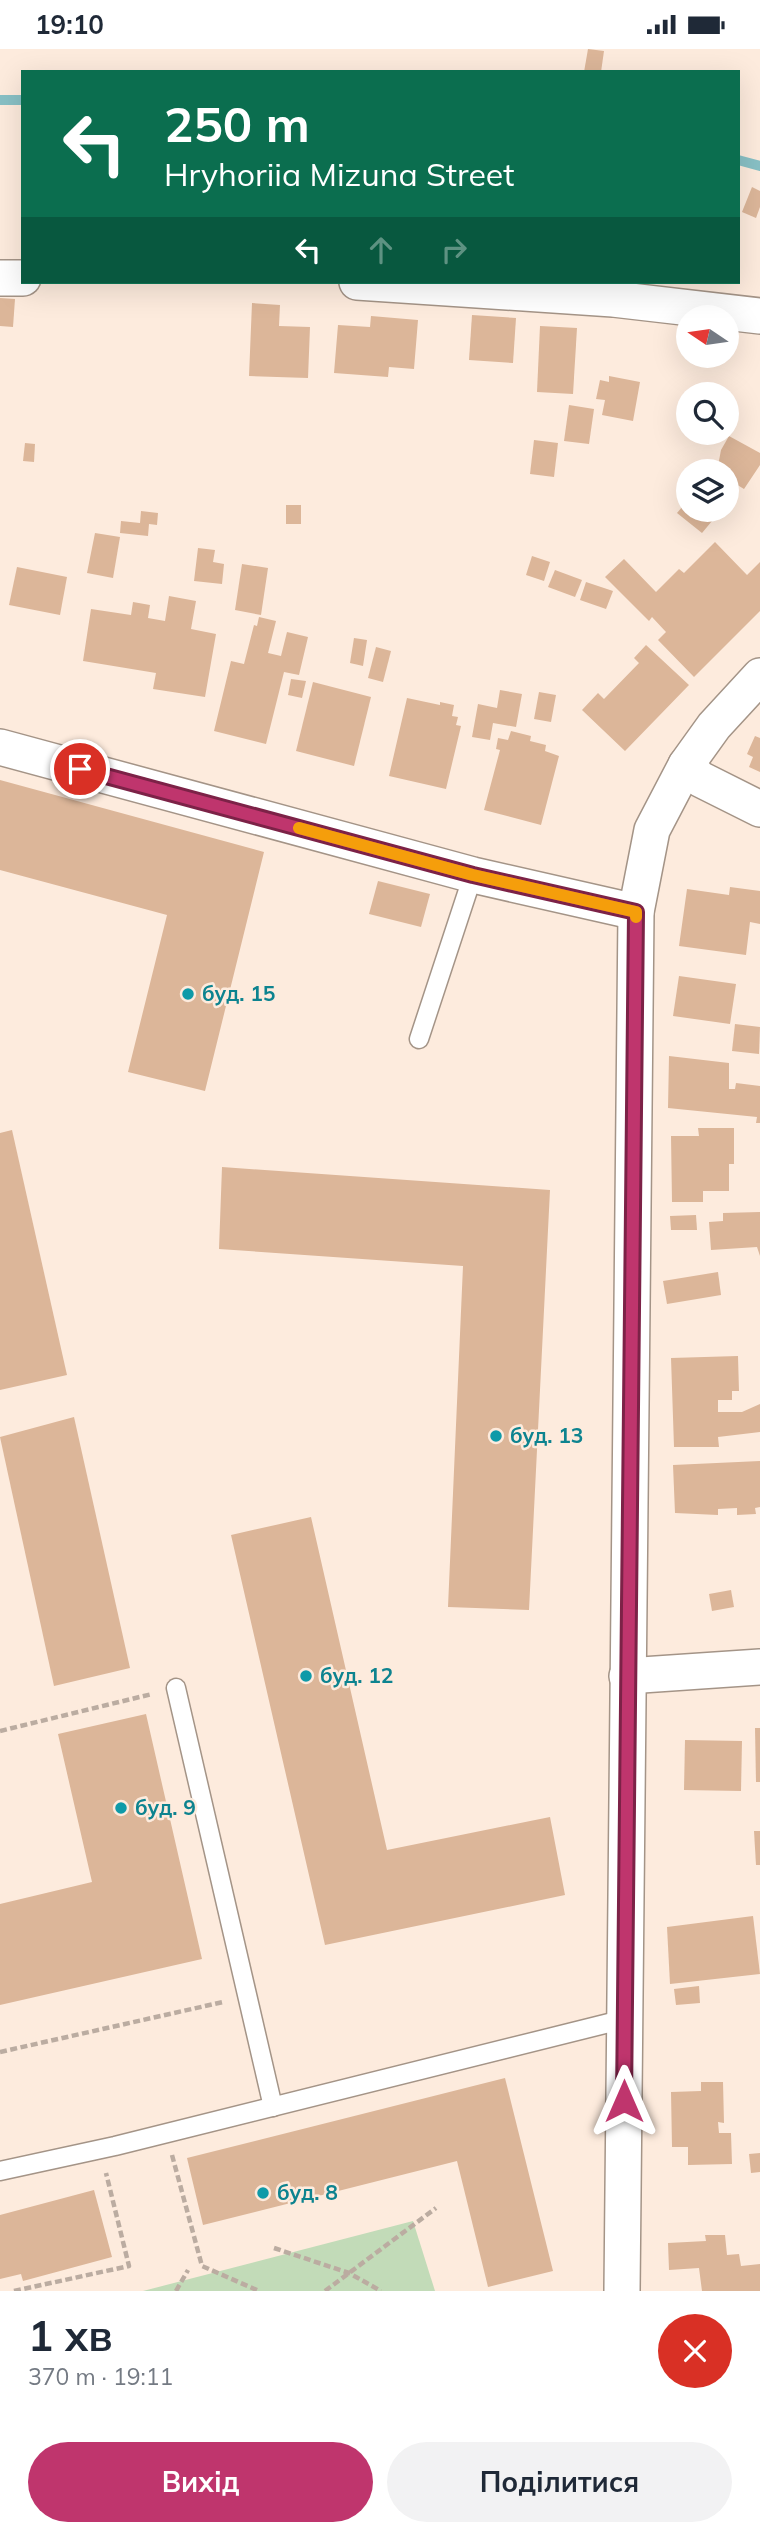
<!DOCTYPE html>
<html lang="uk">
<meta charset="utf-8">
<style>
:root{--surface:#fff;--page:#f2f2f3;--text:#1f2937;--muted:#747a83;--accent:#bf356d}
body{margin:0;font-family:Mulish,sans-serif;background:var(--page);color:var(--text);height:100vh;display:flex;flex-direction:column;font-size:26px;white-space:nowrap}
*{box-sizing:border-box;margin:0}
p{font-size:23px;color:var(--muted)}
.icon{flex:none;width:38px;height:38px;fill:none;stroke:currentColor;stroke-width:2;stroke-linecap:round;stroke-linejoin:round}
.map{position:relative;height:2242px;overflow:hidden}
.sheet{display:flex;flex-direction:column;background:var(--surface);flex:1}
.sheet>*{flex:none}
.hud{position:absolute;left:21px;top:21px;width:719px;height:214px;border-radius:0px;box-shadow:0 7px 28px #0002;background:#0b6e4f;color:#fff;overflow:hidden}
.needle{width:46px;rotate:283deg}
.controls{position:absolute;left:676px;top:256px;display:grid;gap:14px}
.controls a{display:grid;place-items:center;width:63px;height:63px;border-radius:50%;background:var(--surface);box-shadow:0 7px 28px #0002;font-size:35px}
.pin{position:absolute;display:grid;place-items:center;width:60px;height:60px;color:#fff;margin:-30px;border:4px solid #fff;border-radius:50%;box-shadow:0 2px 7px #0007}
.me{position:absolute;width:77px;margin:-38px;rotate:0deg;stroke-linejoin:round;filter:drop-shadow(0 0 5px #0008)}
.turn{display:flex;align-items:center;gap:24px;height:147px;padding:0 28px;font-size:32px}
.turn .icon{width:91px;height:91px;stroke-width:2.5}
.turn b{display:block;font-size:49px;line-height:60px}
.lanes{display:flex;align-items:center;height:66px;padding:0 28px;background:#0003;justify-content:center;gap:35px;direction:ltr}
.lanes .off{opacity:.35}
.round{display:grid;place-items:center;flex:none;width:74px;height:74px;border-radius:37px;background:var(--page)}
.summary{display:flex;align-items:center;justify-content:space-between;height:119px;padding:0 28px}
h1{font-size:42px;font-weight:700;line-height:52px}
.action{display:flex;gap:14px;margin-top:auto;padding:14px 28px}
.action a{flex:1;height:80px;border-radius:42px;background:var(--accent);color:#fff;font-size:28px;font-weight:700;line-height:80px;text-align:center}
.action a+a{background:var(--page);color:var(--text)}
.status{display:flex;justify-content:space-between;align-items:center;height:49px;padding:0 35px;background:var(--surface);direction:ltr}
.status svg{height:19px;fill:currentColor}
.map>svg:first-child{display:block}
.green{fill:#c2dbb8}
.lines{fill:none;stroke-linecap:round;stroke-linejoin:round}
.stream{stroke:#88c0c5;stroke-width:10}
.building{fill:#dcb699}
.lane-casing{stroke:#a49487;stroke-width:21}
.street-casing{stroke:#a49487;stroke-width:38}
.path{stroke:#bbaca1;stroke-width:4.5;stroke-dasharray:7 3.5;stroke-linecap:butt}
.lane{stroke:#fff;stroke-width:18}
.street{stroke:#fff;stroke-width:35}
.route-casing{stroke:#7c2247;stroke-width:18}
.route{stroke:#bf356d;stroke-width:12}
.slow{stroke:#f59e0b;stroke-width:12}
.culture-dot{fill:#0f9aa8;stroke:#fdebdd;stroke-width:2.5}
.labels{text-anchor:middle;stroke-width:5;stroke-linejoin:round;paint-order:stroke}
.culture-label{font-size:21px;font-weight:bold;fill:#0d838f;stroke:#fdebdd;text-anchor:start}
</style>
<div class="status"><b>19:10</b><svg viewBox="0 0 49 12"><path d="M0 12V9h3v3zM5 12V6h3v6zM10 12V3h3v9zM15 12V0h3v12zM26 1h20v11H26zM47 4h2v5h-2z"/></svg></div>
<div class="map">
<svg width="760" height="2242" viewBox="0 0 760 2242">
<rect width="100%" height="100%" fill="#fdebdd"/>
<path class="green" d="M413,2172L435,2242H143Z"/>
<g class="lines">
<g class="stream">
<path d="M0,51H23"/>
<path d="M738,111L760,117"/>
</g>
</g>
<g class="building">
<path d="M588,0L604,2L601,23H584Z"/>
<path d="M752,138L760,142V158L756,169L742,163Z"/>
<path d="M0,249L15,250L13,278L0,277Z"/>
<path d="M252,254L280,256L279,277L310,278L308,329L249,327Z"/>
<path d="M472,266L516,269L513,314L469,311Z"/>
<path d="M371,267L418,271L414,320L389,318L388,328L334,324L338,276L370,278Z"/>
<path d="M540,277L577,279L573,345L537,343Z"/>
<path d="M609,327L640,333L633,372L602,366L605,351L596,350L600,331L609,333Z"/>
<path d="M569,356L594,360L589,395L564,392Z"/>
<path d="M729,387L760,404V416L744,440L726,429V422H717L721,401Z"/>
<path d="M534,391L558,394L554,428L530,425Z"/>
<path d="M25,394L35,395L34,413L23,412Z"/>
<path d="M688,451V460H697L712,472L702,484L677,464Z"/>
<rect x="286" y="456" width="15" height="19"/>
<path d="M141,462L158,464L157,476L149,475L148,487L120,484L121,472L140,474Z"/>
<path d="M95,484L120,488L113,529L87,524Z"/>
<path d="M715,493L747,526L760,513V562L694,628L658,591L666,583L652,568L649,572L605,528L624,510L656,543L679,520L684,524Z"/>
<path d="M198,499L215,501L213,513L224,515L222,535L194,532Z"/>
<path d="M532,507L550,513L544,532L526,526Z"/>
<path d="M242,515L268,519L261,566L235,561Z"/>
<path d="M17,518L67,528L60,566L9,556Z"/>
<path d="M555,521L582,531L575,548L548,538Z"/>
<path d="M586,533L613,542L606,560L580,551Z"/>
<path d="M169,547L196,552L191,580L216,585L205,648L153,640L156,624L83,612L91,560L131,566L133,553L150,556L148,569L165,572Z"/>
<path d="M259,568L276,572L268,604L281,607L287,583L308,588L299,626L284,623L266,695L214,682L231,612L244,615L254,576L257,577Z"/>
<path d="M354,589L367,591L363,617L350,614Z"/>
<path d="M646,596L689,636L625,702L582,661L598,644L604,650L639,614L634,609Z"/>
<path d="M376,598L391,602L383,633L368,629Z"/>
<path d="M291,630L306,632L302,649L288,646Z"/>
<path d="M313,633L371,648L354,717L296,702Z"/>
<path d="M500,641L522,645L516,678L493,674L490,691L472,688L478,655L497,659Z"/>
<path d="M539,643L556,646L551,673L534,670Z"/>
<path d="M407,649L440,656V653L454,656L452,667L458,668L456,676L461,677L446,740L389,727Z"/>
<path d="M511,682L531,687L530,692L546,696L545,702L559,707L541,776L484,761L500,701L496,700L498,689L508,691Z"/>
<path d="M755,687L760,689V723L749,718L753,708L747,705Z"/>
<path d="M0,731L264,803L205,1042L128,1023L167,866L0,821Z"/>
<path d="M378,832L430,845L421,878L369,865Z"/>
<path d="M730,838L760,842V875L750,873L746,906L679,897L687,840L729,846Z"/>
<path d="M679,927L736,935L730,975L673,967Z"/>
<path d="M735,975L760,978L759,1005L732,1002Z"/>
<path d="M669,1007L729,1014V1040H735L736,1034L760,1037V1074H756L757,1068L668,1059Z"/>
<path d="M698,1079H734V1115H729V1142H703V1153H672L671,1087H699Z"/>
<path d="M12,1081L67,1326L0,1341V1084Z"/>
<path d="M222,1118L550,1141L529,1561L448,1558L463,1217L219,1200Z"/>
<path d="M760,1163V1207L757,1198L711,1201L709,1173L723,1172V1164Z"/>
<path d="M696,1166L697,1181H671L670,1167Z"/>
<path d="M718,1223L721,1246L667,1255L663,1232Z"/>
<path d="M738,1307L739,1342H732V1351H718V1363H742L760,1355V1383L718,1388L719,1398H674L671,1309Z"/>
<path d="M74,1368L130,1619L54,1637L0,1388Z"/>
<path d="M760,1412V1458L755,1459L756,1465L737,1466V1459L718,1460V1466L675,1464L673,1416Z"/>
<path d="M311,1468L387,1801L550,1768L565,1846L325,1896L231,1486Z"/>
<path d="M731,1541L734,1558L712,1562L709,1545Z"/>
<path d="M146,1665L202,1910L0,1956V1855L92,1833L58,1685Z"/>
<path d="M755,1679H760V1733H756Z"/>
<path d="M685,1691L742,1692L741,1742L684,1741Z"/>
<path d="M754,1782H760V1816H756Z"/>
<path d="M753,1867L760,1925L670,1935L667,1878Z"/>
<path d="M699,1937L700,1954L676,1956L674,1940Z"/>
<path d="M505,2029L553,2222L488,2238L457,2112L203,2176L187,2109Z"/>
<path d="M701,2033H723L724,2074L718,2073L719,2084H731L732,2115L688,2116V2098H672L671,2043L701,2042Z"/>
<path d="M760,2104V2123L751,2124L749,2105Z"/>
<path d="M94,2141L112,2208L23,2232L21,2225L0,2230V2166Z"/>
<path d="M705,2186H725L727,2206L739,2205L741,2217L760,2215V2242H702L699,2219L669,2221L668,2194L706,2192Z"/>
</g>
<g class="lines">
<g class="lane-casing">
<g id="lane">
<path d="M419,990L473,826"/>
<path d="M176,1639L273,2058"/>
<path d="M0,2122L115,2097L625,1970"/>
</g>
</g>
<g class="street-casing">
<g id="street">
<path d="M0,229H23"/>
<path d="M357,233L613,250L760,267"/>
<path d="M0,698L473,826L636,863"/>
<path d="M686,716L700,730L760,760"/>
<path d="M627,1627L760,1618"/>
<path d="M622,2242L636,863L652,781L686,716L714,677L760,627"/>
</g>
</g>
<g class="path">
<path d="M0,1682L152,1645"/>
<path d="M0,2003L223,1953"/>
<path d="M172,2106L202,2217L259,2242"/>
<path d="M274,2199L349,2224L381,2242"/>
<path d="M14,2242L129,2217L106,2124"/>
<path d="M176,2242L188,2221"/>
<path d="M325,2242L436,2159"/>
</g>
<use href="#lane" class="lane"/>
<use href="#street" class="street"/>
</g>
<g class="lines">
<g class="route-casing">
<path id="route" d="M80,720L473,826L636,863L624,2052"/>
</g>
<use href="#route" class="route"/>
<path class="slow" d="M299,779L473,826L636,863V868"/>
</g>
<g class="culture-dot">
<circle cx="188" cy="945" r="7"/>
<circle cx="496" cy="1387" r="7"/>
<circle cx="306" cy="1627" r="7"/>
<circle cx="121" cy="1759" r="7"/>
<circle cx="263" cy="2144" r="7"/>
</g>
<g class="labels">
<g class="culture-label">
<text x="202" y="952">буд. 15</text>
<text x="510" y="1394">буд. 13</text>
<text x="320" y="1634">буд. 12</text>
<text x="135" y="1766">буд. 9</text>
<text x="277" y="2151">буд. 8</text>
</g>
</g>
</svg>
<div class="controls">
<a><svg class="needle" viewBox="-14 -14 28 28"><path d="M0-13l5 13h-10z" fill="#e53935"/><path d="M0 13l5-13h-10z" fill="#747a83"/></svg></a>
<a><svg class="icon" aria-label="search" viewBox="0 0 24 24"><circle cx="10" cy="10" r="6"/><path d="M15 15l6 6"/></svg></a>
<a><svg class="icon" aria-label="layers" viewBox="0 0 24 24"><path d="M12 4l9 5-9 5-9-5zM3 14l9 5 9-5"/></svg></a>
</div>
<div class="pin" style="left:80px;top:720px;background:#d93025"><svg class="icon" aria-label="arrive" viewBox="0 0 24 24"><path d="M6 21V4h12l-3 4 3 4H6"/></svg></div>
<svg class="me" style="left:624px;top:2052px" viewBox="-20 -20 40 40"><path d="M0-17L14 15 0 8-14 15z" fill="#bf356d" stroke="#fff" stroke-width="4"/></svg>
<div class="hud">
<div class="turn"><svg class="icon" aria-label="left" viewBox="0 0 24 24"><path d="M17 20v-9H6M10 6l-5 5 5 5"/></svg><div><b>250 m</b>Hryhoriia Mizuna Street</div></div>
<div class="lanes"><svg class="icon" aria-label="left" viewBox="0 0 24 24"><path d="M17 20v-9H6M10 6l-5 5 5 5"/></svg><svg class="icon off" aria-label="ahead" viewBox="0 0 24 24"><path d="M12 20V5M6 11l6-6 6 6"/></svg><svg class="icon off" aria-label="right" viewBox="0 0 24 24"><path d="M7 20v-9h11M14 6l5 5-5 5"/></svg></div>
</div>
</div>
<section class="sheet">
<div class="summary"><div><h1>1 хв</h1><p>370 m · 19:11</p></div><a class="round" style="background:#d93025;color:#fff"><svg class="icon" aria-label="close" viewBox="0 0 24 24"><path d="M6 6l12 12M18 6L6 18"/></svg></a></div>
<div class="action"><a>Вихід</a><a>Поділитися</a></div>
</section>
